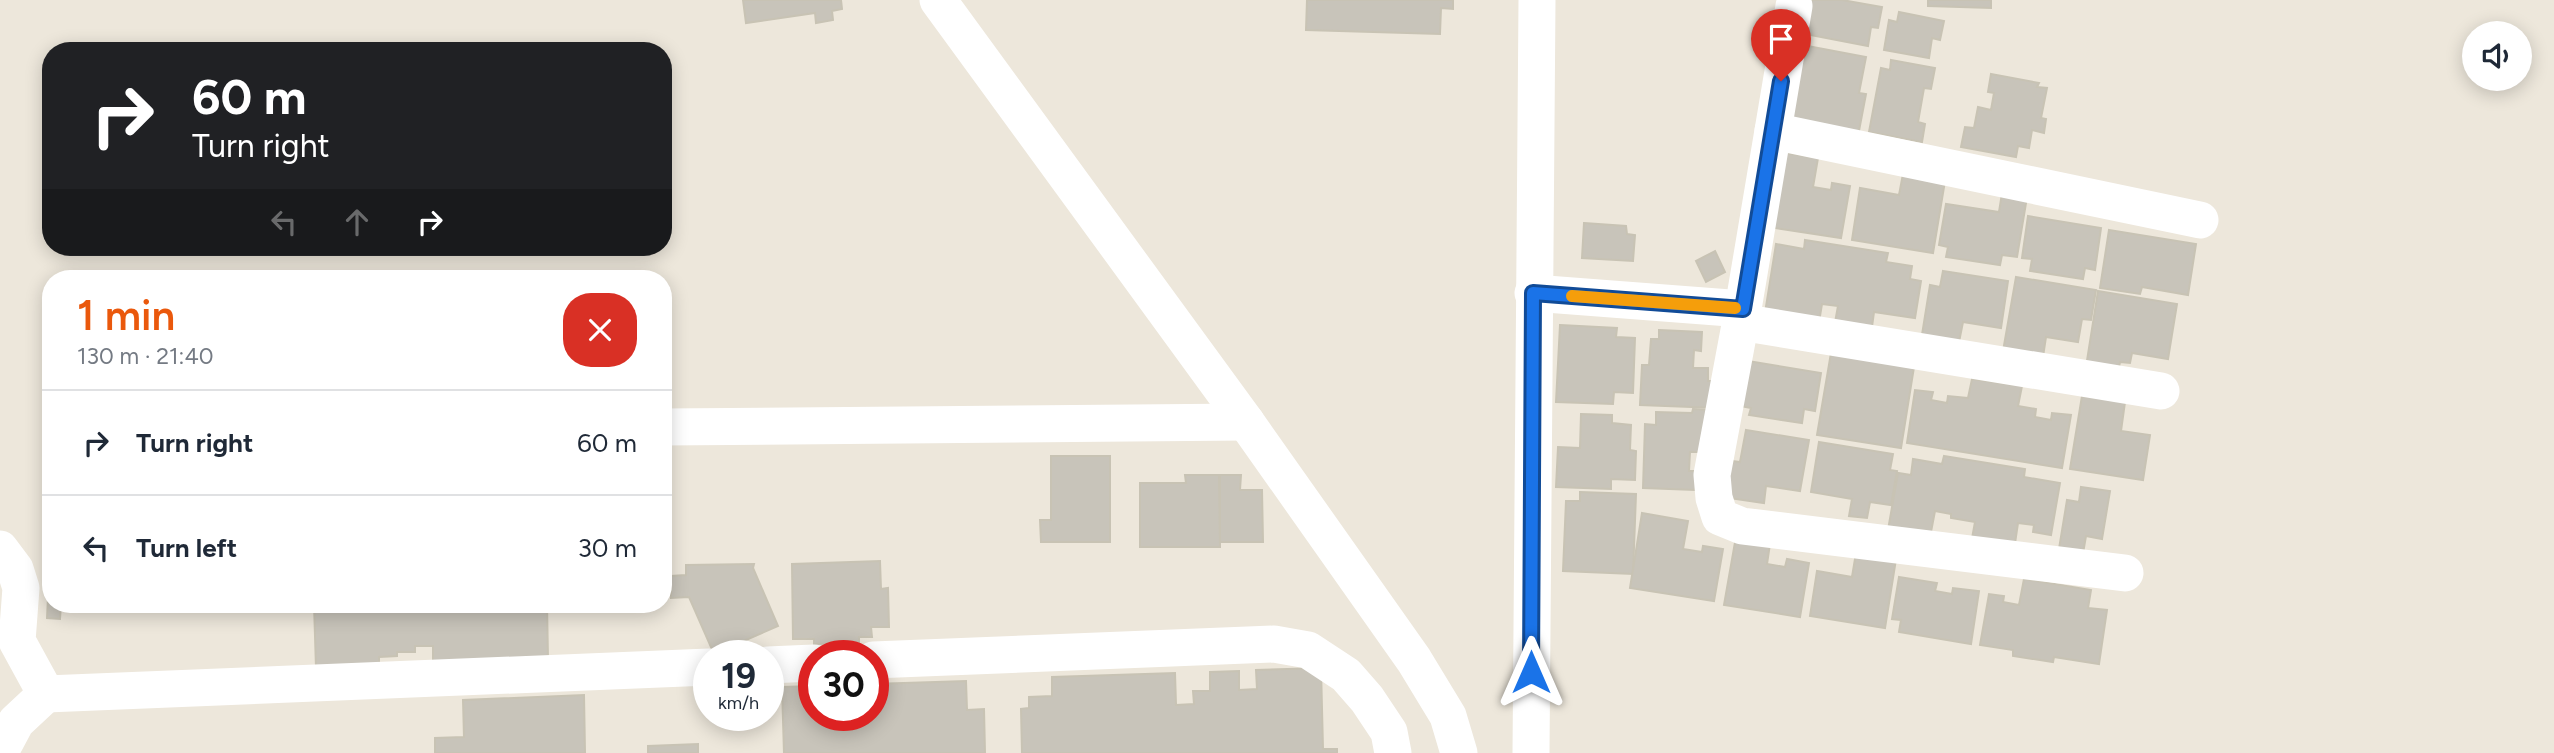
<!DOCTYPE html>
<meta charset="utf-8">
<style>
:root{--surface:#fff;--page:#f6f6f7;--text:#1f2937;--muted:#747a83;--line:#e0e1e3;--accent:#ea580c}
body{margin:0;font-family:Figtree,sans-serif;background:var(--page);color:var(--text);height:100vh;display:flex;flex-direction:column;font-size:26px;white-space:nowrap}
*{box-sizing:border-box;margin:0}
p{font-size:23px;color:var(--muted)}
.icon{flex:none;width:38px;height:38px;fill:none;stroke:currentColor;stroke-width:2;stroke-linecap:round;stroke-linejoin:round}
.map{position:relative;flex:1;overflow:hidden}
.details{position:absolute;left:42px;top:270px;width:630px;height:343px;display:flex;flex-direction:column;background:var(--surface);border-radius:28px;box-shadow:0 4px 18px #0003}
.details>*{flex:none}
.banner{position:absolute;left:42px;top:42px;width:630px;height:214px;border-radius:28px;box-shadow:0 4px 18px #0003;background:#202124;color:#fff;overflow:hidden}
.fabs{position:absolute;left:2462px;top:21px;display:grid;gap:14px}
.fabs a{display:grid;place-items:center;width:70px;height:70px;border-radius:50%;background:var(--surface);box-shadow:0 4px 18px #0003;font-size:35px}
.speed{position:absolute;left:693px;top:640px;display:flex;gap:14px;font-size:35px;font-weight:700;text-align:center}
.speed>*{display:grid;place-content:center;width:91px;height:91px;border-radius:50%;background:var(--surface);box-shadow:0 4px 18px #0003;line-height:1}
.speed small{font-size:18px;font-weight:400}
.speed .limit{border:10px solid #d22;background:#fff;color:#111}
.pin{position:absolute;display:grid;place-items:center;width:60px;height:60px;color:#fff;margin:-72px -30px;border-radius:50% 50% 50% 0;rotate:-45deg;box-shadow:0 0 7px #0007}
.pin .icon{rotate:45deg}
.me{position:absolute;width:77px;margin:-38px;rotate:0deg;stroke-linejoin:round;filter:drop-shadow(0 0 5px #0008)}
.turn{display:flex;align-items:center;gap:24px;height:147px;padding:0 35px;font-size:32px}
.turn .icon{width:91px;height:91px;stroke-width:2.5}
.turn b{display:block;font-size:49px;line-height:60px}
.lanes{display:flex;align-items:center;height:66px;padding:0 35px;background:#0003;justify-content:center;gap:35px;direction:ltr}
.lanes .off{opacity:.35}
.round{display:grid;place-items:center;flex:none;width:74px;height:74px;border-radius:28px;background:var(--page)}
.summary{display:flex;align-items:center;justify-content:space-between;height:119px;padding:0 35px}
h1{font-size:42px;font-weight:600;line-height:52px;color:var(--accent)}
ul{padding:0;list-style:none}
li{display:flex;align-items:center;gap:21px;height:105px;padding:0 35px;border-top:2px solid var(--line)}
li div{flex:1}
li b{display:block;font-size:26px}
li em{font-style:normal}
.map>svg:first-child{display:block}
.building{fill:#c8c4ba;stroke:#c8c3b4;stroke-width:2}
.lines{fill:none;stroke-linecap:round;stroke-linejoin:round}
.minor{stroke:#fff;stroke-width:37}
.route-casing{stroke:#114b97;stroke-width:18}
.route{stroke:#1a73e8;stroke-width:12}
.slow{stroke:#f59e0b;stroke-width:12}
</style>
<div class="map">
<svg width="2554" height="753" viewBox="0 0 2554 753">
<rect width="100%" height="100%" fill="#ede7db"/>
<g class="building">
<path d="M743,0H841L842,9L832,11L833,20L816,23L815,13L746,23Z"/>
<path d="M1307,0H1453V9L1441,8L1440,34L1306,30Z"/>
<path d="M1806,0H1842L1882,7L1878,28L1871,27L1868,46L1800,33Z"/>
<path d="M1928,0H1991V8L1928,6Z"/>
<path d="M1899,12L1944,21L1940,40L1932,38L1929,58L1884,50L1889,20L1897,22Z"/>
<path d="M1797,44L1866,57L1859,93L1866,94L1858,136L1783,123Z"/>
<path d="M1891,60L1935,68L1931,89L1924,88L1918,122L1925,124L1922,142L1869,132L1881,68L1890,70Z"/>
<path d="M1991,74L2039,83L2037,87L2047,88L2041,118L2046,119L2044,133L2032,130L2029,148L2018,146L2016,157L1961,147L1965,127L1974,128L1978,107L1991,110L1994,93L1988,92Z"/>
<path d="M1780,152L1818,158L1813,187L1831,190L1832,183L1850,186L1841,238L1768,227Z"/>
<path d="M1903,174L1945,181L1933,253L1852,240L1860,188L1899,195Z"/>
<path d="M2003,187L2028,191L2017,257L2002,255L2000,265L1946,257L1948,247L1939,245L1946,204L1999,212Z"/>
<path d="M2028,216L2101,228L2095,270L2085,268L2083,279L2030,271L2032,259L2022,258Z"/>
<path d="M1584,223L1626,226L1627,234L1635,235L1633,261L1582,258Z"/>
<path d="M2109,230L2196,244L2188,295L2142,287L2140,294L2100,288Z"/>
<path d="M1805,240L1888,253L1886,262L1912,266L1910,279L1921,281L1915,318L1874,312L1871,334L1834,328L1838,306L1822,304L1819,322L1765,313L1776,244L1804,249Z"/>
<path d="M1715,251L1725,272L1706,282L1696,261Z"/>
<path d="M1943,271L2008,281L2001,328L1963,322L1958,347L1921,341L1930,285L1940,287Z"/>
<path d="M2016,277L2096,290L2091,320L2082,319L2078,342L2046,337L2042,363L2002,357Z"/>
<path d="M2098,291L2177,304L2168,359L2132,353L2130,363L2120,362L2118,372L2086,367Z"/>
<path d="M1560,325L1617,328L1616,337L1635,338L1633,393L1614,392L1613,404L1556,402Z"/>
<path d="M1659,330L1702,332L1701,351L1694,350L1693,368H1708V381H1718L1717,408L1640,405L1642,365H1649L1651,339H1659Z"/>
<path d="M1831,353L1914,367L1901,448L1817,435Z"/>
<path d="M1748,361L1821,373L1815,411L1804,409L1802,423L1749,415L1751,408L1740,406Z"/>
<path d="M1972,379L2022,386L2018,406L2036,409L2035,417L2051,420L2052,413L2071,415L2062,468L1907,443L1915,390L1933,392L1931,400L1947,403L1948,396L1968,398Z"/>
<path d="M2082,396L2125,402L2121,431L2150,435L2143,480L2070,469Z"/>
<path d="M1693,409L1714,410L1712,452H1690L1689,471H1696L1695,490L1643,488L1645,424L1656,425V412L1692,413Z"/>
<path d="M1581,414L1612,415V423L1631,425L1630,450L1636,451L1635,480L1611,479V489L1556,487L1558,447L1580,448Z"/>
<path d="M1746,430L1809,440L1800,491L1766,486L1764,503L1722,497L1733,461L1740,462Z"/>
<path d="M1819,442L1893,454L1890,470L1897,471L1891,505L1870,502L1867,518L1849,516L1852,499L1811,492Z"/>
<path d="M1051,456H1110V542H1041L1040,520H1051Z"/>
<path d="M1944,456L2025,469L2024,477L2060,483L2051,535L2033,532L2034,525L2018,523L2014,550L1971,544L1975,522L1951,518V514L1935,511L1930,537L1888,530L1898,473L1911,475L1913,459L1942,464Z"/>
<path d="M1185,475H1219L1220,547H1140V483H1186Z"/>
<path d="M1220,475H1241L1240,490H1262L1263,542H1220Z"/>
<path d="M2081,487L2110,491L2102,539L2086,536L2082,559L2058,555L2067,500L2079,502Z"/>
<path d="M1580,492L1636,494L1633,574L1563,571L1566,501H1580Z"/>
<path d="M1642,513L1688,521L1683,549L1702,552L1703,546L1723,549L1714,601L1630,588Z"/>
<path d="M1737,531L1771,537L1767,564L1785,567L1787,559L1809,563L1800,617L1724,605Z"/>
<path d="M1857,547L1897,553L1885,628L1810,616L1817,571L1852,577Z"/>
<path d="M880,561L881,589L888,588L889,627H871L872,637H859V643L814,644V639H793L792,564Z"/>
<path d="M754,564L753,568L778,626L714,654L689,597L671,598V576L686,575V565Z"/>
<path d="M1899,577L1937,583L1935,591L1952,594L1953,588L1979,591L1971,644L1899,632L1901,620L1892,619Z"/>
<path d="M2024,579L2091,590L2088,608L2107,610L2099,664L2054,657L2053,662L2013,656V650L1980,645L1989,594L2004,596L2003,602L2019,605Z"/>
<path d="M48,597L51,598V604H61L60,619L47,618Z"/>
<path d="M314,604H547L548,659L433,664V646H415V652H397V656L379,657V666L316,668Z"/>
<path d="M1321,668L1323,749H1337V753H1022L1021,709L1029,708V697L1052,696V677L1175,673L1176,705L1194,704L1193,691H1210V672L1239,671V690L1257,689L1256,670Z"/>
<path d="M966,681L967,710L984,709L985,753H784L782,687L814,686V716H873V684Z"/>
<path d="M584,695L585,753H435V738L464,737L463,700Z"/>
<path d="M698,744V753H648V746Z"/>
</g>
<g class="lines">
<g class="minor">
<path d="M938,0L1246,422L1414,660L1448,716L1459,753"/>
<path d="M1794,6L1743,309L1712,475L1714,498L1720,517L1742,526L2125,573"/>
<path d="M1773,131L2200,220"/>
<path d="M1533,293L1743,309"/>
<path d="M1740,322L2161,391"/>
<path d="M663,427L1246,422"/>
<path d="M0,549L15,569L21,588L17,641L46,694L16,722L0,752"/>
<path d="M873,660L1274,644L1308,650L1346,675L1367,699L1389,732L1393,753"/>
<path d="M768,665L814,663"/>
<path d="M46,694L709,667"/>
<path d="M1531,753L1537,0"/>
</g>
</g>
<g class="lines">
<g class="route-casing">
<path id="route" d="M1531,672L1533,293L1743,309L1781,81"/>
</g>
<use href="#route" class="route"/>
<path class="slow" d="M1572,296L1735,308"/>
</g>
</svg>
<div class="fabs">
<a><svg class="icon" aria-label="sound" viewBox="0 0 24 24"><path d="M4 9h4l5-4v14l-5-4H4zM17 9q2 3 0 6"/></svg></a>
</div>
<div class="speed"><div>19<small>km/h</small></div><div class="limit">30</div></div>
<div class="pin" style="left:1781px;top:81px;background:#d93025"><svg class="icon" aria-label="arrive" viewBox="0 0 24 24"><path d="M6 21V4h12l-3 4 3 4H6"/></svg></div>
<svg class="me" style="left:1531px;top:672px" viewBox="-20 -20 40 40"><path d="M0-17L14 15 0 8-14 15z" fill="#1a73e8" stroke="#fff" stroke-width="4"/></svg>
<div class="banner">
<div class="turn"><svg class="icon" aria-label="right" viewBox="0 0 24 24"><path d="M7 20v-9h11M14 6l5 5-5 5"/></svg><div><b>60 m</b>Turn right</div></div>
<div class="lanes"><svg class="icon off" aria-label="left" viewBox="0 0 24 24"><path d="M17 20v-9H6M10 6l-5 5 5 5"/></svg><svg class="icon off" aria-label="ahead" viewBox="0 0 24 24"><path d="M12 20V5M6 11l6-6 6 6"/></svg><svg class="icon" aria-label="right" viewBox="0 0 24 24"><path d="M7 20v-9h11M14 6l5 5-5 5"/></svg></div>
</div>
<section class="details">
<div class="summary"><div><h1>1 min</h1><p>130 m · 21:40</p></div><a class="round" style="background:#d93025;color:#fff"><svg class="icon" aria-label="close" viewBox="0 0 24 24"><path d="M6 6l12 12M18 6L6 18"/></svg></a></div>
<ul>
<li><svg class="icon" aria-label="right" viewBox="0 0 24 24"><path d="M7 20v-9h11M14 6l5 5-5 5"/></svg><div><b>Turn right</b></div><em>60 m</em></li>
<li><svg class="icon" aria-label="left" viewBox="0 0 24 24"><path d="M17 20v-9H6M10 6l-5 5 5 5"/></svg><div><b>Turn left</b></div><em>30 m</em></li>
</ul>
</section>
</div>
